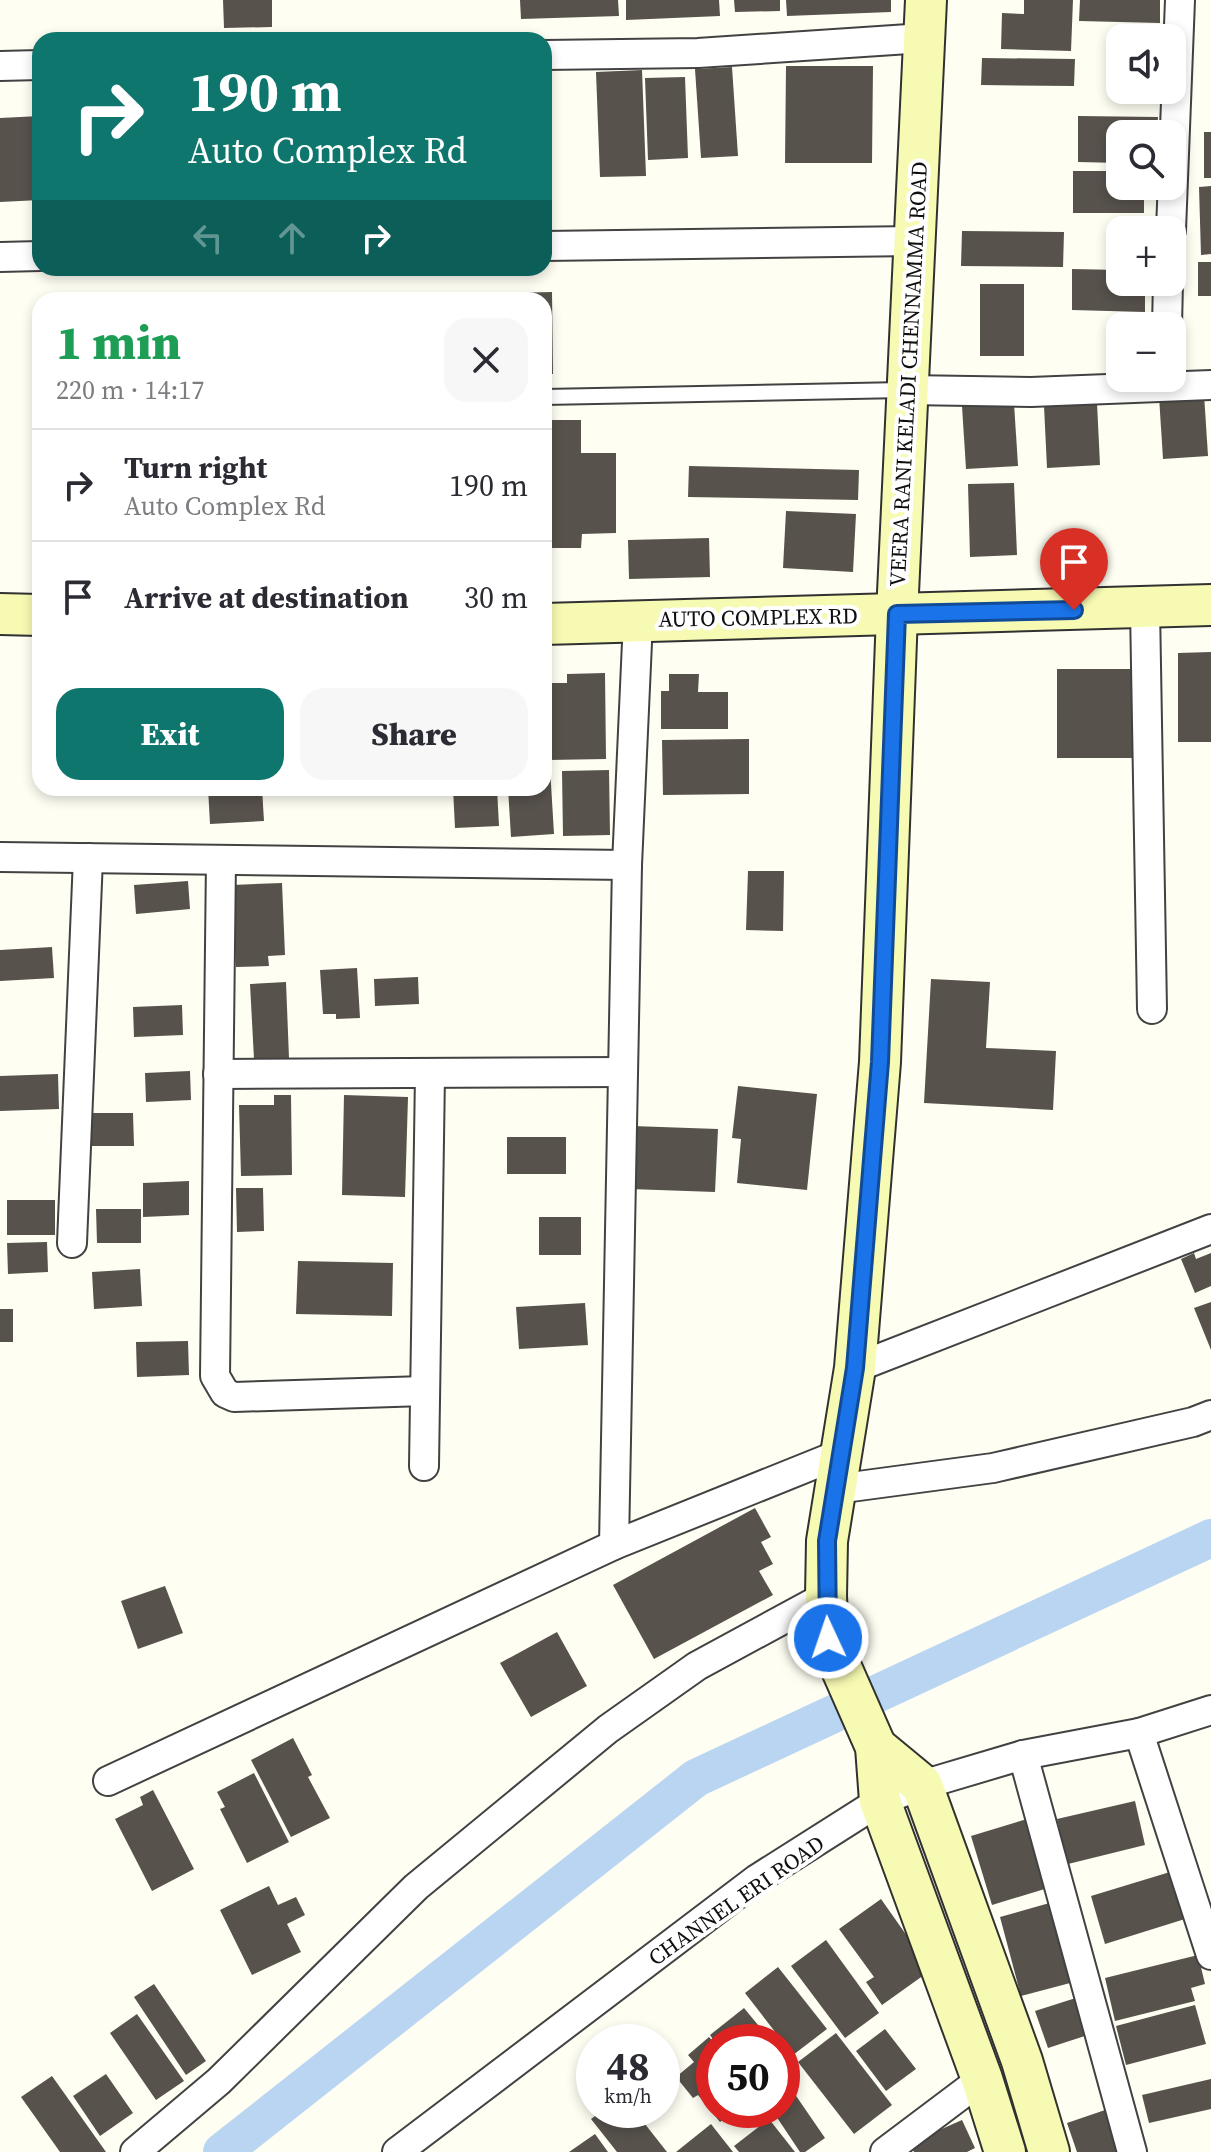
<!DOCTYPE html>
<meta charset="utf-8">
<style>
:root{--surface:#fff;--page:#f7f7f7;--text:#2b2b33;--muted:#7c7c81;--line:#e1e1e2;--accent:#0f766e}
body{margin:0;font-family:"Source Serif 4",serif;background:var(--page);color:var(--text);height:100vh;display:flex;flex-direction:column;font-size:30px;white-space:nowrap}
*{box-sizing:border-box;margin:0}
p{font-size:26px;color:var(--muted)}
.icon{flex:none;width:44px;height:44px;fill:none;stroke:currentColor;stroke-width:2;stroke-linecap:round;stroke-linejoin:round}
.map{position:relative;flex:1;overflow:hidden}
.side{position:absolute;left:32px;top:292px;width:520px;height:504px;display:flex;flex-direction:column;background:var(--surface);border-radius:24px;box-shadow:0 4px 12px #0003}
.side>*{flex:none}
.guide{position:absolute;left:32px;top:32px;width:520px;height:244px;border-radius:24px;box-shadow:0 4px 12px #0003;background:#0f766e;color:#fff;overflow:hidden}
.tools{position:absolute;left:1106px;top:24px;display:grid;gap:16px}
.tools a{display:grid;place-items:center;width:80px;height:80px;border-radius:16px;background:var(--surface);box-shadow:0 4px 12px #0003;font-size:40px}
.speed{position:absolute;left:576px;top:2024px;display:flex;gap:16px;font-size:40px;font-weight:700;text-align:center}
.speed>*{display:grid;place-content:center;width:104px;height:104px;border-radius:50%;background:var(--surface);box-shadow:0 4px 12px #0003;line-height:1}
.speed small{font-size:20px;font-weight:400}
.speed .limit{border:12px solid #d22;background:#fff;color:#111}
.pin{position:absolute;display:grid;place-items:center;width:68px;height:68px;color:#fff;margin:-82px -34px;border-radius:50% 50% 50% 0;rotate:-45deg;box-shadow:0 0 8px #0007}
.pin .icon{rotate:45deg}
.me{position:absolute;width:88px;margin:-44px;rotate:357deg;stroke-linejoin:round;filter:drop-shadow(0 0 6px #0008)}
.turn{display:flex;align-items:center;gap:28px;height:168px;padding:0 24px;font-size:36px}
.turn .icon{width:104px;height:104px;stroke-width:2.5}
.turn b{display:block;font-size:56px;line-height:68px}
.lanes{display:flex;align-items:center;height:76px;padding:0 24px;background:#0003;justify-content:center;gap:40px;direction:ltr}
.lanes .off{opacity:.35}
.round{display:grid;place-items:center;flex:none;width:84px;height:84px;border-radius:24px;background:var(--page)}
.headline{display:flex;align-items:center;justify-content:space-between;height:136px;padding:0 24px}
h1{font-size:48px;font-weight:800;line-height:60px;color:#1e9e55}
.button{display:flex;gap:16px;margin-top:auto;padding:16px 24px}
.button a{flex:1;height:92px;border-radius:24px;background:var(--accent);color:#fff;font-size:32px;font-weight:800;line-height:92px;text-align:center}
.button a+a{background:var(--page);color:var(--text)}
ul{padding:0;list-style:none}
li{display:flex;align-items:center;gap:24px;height:112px;padding:0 24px;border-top:2px solid var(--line)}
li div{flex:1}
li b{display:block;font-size:30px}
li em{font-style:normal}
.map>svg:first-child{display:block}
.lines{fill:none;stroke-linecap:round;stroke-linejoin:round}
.canal{stroke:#bad5f2;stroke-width:38}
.building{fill:#57524c}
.lane-casing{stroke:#424242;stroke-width:18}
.street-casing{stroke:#424242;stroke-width:32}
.secondary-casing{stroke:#313131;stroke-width:44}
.lane{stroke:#fff;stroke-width:14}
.street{stroke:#fff;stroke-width:28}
.secondary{stroke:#f7fab2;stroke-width:40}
.route-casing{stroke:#114b97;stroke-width:20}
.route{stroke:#1a73e8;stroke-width:14}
.labels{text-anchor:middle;stroke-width:8;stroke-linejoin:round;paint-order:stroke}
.street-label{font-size:22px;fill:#0f0f0f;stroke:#fff}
</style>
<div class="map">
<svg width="1211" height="2152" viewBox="0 0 1211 2152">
<rect width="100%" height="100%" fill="#fefef3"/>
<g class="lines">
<path class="canal" d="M222,2152L696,1778L1211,1538"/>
</g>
<g class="building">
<path d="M223,0H272V27L224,28Z"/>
<path d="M520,0H618L619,16L521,19Z"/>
<path d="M626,0H719L720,16L626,20Z"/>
<path d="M734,0H780V11L735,12Z"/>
<path d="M786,0H891V12L787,16Z"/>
<path d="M1024,0H1073L1071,51L1001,49L1002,13L1024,14Z"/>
<path d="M1080,0H1160V23L1079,21Z"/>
<path d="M982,58L1075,59L1074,86L981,85Z"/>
<path d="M786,66H873L872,163H785Z"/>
<path d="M732,67L738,156L701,158L695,69Z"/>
<path d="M642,70L646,176L600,177L596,72Z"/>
<path d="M685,77L688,158L648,160L645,78Z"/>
<path d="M40,116V200L0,202V118Z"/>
<path d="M1078,116L1158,117L1157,134H1120V163L1078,162Z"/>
<rect x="1204" y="132" width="7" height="46"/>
<path d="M1073,171H1120V186H1144V213H1073Z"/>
<path d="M1211,186V254L1201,255L1199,187Z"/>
<path d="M962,231L1064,232L1063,267L961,266Z"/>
<rect x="1198" y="262" width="13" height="34"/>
<path d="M1072,269L1120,270V282H1145V312L1072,310Z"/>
<rect x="980" y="284" width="44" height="72"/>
<path d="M552,292L553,374H544V300H407V295Z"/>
<path d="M1204,394L1208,456L1163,459L1159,396Z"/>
<path d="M1014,403L1018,466L966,469L962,406Z"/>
<path d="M1097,403L1100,465L1047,468L1044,406Z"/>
<path d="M544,420H581V453H616V533L582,534L581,548H544Z"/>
<path d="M689,466L859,470L858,500L688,497Z"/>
<path d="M1014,483L1017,555L970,557L968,484Z"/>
<path d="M786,511L856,514L853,572L783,568Z"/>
<path d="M709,538L710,577L629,579L628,540Z"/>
<path d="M1211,652V742H1178V653Z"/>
<rect x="1057" y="669" width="82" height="89"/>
<path d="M605,673L606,759L548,760L547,683H567V674Z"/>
<path d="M669,674H699L698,692H728V729H661V691H669Z"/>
<path d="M749,739V794L663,795L662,740Z"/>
<path d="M550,767L554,834L511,837L508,788H544V768Z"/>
<path d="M609,770L610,835L563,836L562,771Z"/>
<path d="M208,788H262L264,821L210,824Z"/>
<path d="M453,788H497L499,826L455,828Z"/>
<path d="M748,871H784L783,931L746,930Z"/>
<path d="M188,881L190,909L136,914L134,885Z"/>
<path d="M282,883L285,955L268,956L269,966L236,967L232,885Z"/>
<path d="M52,947L54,978L0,981V950Z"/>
<path d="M357,968L360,1018L336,1019V1014H323L320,970Z"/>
<path d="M418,977L419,1004L375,1006L374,979Z"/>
<path d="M931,979L990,982L986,1048L1056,1051L1053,1110L924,1103Z"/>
<path d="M286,982L289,1058L254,1059L250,984Z"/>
<path d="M182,1005L183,1035L134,1037L133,1007Z"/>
<path d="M190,1071L191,1100L146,1102L145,1073Z"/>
<path d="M58,1074L59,1109L0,1111V1076Z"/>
<path d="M738,1086L817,1094L807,1190L737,1183L741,1139L732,1138Z"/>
<path d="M274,1095H291L292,1175L241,1176L239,1105H274Z"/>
<path d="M344,1095L408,1097L405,1197L342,1195Z"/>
<path d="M86,1113H133L134,1146H87Z"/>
<path d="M632,1126L718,1129L715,1192L630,1189Z"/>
<rect x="507" y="1137" width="59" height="37"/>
<path d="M189,1181V1215L143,1217V1183Z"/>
<path d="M236,1188H263L264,1231L237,1232Z"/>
<rect x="7" y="1200" width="48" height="35"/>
<path d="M96,1209H141V1243H97Z"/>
<rect x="539" y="1217" width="42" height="38"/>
<path d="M47,1242L48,1272L8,1274L7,1243Z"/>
<path d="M1194,1253L1196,1259L1211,1253V1286L1195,1293L1181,1259Z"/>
<path d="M298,1261L393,1263L392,1316L296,1314Z"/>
<path d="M140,1269L142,1306L94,1309L92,1272Z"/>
<path d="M1211,1302V1350L1194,1308Z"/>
<path d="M585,1303L588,1345L519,1349L516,1307Z"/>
<rect x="0" y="1309" width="13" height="33"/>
<path d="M188,1341L189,1375L137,1377L136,1342Z"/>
<path d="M755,1508L771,1537L761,1542L773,1564L759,1571L773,1595L654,1659L613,1585Z"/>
<path d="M165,1586L183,1633L138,1649L121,1601Z"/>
<path d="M557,1632L587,1686L531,1717L500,1663Z"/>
<path d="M293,1738L312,1775L308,1777L330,1818L291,1837L251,1760Z"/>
<path d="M254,1773L289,1842L247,1863L220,1809L225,1807L217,1792Z"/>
<path d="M153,1790L194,1869L152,1891L115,1819L143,1805L140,1797Z"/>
<path d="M1135,1801L1145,1845L1068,1864L1057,1819Z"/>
<path d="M1027,1819L1048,1888L992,1905L971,1836Z"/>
<path d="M1170,1872L1185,1919L1105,1944L1091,1896Z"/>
<path d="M269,1886L278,1905L296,1897L305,1915L287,1924L301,1952L252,1975L220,1910Z"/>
<path d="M881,1899L931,1970L882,2005L866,1982L874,1977L839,1929Z"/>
<path d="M1053,1902L1074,1982L1021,1996L1000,1917Z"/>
<path d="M826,1940L879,2013L845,2038L791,1966Z"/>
<path d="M1198,1955L1205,1984L1191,1988L1195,2001L1115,2021L1105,1978Z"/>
<path d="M778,1967L827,2029L793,2055L745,1993Z"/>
<path d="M154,1984L206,2061L186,2075L134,1997Z"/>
<path d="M1082,1996L1094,2033L1048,2048L1035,2011Z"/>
<path d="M1195,2005L1206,2044L1126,2065L1116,2026Z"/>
<path d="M744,2008L772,2042H715L710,2035Z"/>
<path d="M137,2014L184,2081L156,2100L110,2033Z"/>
<path d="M885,2029L916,2069L886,2091L856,2051Z"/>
<path d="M836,2033L892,2105L854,2134L798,2062Z"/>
<path d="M709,2037L714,2043V2110H736L720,2122L698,2095L693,2098L676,2077L694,2062L688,2055Z"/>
<path d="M106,2074L133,2113L100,2136L73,2096Z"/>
<path d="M52,2076L106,2152H60L21,2097Z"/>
<path d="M1211,2079V2109L1149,2123L1142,2095Z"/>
<path d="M792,2090L825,2138L805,2152H800L772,2110H782V2097Z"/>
<path d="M1108,2109L1123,2152H1077L1067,2123Z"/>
<path d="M603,2110H634L667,2152H617L591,2119Z"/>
<path d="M769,2119L795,2152H739L734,2146Z"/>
<path d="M962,2120L975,2148L967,2152H914L910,2143Z"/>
<path d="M711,2124L733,2152H676Z"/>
<path d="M595,2134L608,2152H569Z"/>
</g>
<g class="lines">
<g class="lane-casing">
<path id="lane" d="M544,397L904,390"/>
</g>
<g class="street-casing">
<g id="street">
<path d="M544,55L698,53L924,38"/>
<path d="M0,66L40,65"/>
<path d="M1171,230L1180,0"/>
<path d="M544,246L915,241"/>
<path d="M0,257L40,256"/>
<path d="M1167,326L1168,282"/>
<path d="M907,390L1031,392L1211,385"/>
<path d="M1145,608L1152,1009"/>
<path d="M0,857L627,865"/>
<path d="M221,860L215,1376L225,1393L234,1397L425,1391"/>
<path d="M218,1074L623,1072"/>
<path d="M72,1243L88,858"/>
<path d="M855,1368L1211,1229"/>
<path d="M424,1466L430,1074"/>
<path d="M836,1489L993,1468L1193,1422L1211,1415"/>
<path d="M614,1545L627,865L638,620"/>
<path d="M1139,1733L1211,1955"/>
<path d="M1023,1755L1132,2152"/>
<path d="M108,1781L614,1545L840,1454"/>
<path d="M135,2152L219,2081L416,1887L608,1729L697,1666L826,1596"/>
<path d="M397,2152L757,1879L880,1801L922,1785L1023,1755L1139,1733L1211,1710"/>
<path d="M885,2152L982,2079"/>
</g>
</g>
<g class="secondary-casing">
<g id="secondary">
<path d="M926,0L897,614L880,1062L855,1368L827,1541L826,1596L828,1638L876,1747L880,1801L982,2079L1005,2152"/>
<path d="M0,614L40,615"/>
<path d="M544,624L1211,605"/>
<path d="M876,1747L922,1785L1022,2061L1049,2152"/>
</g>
</g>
<use href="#lane" class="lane"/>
<use href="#street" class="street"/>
<use href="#secondary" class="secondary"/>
</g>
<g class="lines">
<g class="route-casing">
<path id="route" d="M828,1638L827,1541L855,1368L880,1062L897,614L1074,610"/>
</g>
<use href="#route" class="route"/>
</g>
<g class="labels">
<g class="street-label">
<text transform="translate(908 374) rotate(-87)" y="8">VEERA RANI KELADI CHENNAMMA ROAD</text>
<text transform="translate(758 617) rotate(-1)" y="8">AUTO COMPLEX RD</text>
<text transform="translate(736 1900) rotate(-35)" y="8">CHANNEL ERI ROAD</text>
</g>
</g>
</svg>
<div class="tools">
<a><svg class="icon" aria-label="sound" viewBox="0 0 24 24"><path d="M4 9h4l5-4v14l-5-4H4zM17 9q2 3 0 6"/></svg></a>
<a><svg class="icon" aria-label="search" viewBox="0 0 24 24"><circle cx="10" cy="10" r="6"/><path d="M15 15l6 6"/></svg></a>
<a>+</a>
<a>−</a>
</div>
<div class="speed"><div>48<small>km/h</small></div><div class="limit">50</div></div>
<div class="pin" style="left:1074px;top:610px;background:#d93025"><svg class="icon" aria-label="arrive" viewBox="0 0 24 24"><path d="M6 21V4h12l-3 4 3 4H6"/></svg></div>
<svg class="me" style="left:828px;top:1638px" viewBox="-20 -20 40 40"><circle r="17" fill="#1a73e8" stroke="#fff" stroke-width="3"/><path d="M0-11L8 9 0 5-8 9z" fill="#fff"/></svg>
<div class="guide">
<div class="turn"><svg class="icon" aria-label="right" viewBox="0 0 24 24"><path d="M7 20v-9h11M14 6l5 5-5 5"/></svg><div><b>190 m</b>Auto Complex Rd</div></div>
<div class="lanes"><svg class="icon off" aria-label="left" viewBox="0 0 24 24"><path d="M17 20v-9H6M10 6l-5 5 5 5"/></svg><svg class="icon off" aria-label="ahead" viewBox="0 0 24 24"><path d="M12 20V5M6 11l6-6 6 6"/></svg><svg class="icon" aria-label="right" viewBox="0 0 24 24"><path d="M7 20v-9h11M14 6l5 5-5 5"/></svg></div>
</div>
<section class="side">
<div class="headline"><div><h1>1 min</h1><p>220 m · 14:17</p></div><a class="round"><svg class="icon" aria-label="close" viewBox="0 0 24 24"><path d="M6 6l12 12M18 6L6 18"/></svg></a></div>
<ul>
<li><svg class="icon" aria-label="right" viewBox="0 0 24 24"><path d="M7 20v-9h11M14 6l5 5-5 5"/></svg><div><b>Turn right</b><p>Auto Complex Rd</p></div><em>190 m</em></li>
<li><svg class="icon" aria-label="arrive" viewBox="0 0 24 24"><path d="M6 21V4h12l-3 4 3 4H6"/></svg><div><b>Arrive at destination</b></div><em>30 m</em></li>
</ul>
<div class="button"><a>Exit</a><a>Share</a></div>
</section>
</div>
